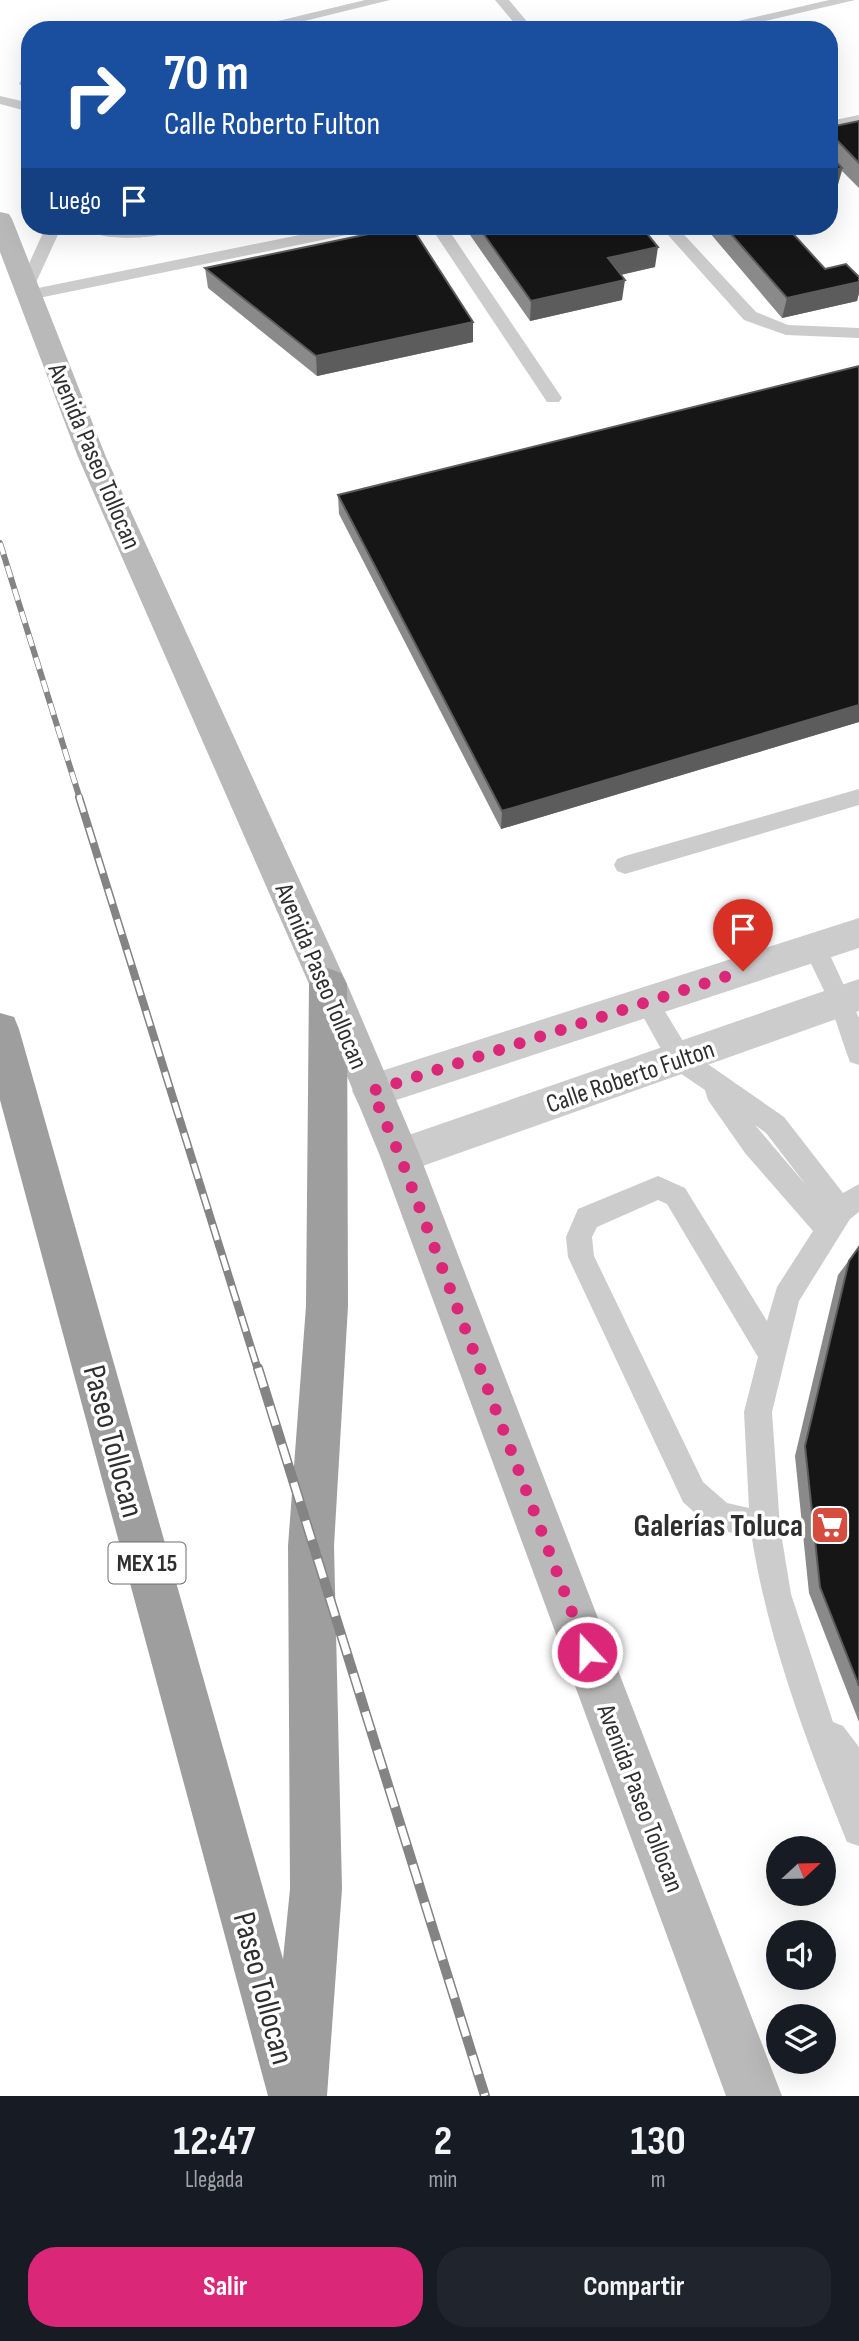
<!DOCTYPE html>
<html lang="es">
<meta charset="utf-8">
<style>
:root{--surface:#171b24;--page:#20242c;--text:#f1f3f6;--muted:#9ea1a6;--accent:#db2777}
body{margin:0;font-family:"Sofia Sans Condensed",sans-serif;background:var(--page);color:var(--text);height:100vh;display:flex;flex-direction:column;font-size:26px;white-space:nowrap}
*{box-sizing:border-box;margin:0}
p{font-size:23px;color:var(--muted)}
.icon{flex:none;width:38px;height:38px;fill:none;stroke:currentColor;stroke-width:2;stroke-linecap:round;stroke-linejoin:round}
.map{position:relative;height:2096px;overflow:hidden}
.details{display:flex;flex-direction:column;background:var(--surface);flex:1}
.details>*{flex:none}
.banner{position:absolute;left:21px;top:21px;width:817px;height:214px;border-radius:28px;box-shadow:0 7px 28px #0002;background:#1a4fa0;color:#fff;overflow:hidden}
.needle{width:46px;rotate:68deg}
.controls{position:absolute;left:766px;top:1836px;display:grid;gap:14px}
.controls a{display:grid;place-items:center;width:70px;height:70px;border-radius:50%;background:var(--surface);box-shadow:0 7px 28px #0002;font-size:35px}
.pin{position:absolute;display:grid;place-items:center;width:60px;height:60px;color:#fff;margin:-72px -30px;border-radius:50% 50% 50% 0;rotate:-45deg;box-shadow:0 0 7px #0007}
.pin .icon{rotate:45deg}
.me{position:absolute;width:77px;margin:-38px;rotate:339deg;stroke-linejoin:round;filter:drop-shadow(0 0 5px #0008)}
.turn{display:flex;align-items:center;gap:24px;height:147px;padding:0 28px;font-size:32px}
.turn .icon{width:91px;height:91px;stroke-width:2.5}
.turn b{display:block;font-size:49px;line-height:60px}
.then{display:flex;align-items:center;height:66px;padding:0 28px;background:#0003;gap:14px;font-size:26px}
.eta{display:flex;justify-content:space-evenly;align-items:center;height:119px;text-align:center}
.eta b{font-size:42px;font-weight:700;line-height:49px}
.button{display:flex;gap:14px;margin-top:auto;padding:14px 28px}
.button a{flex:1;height:80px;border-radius:28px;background:var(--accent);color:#fff;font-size:28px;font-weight:700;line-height:80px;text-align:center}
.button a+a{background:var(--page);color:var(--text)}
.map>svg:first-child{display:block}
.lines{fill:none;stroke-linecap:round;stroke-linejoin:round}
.service{fill:#ccc;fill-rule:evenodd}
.minor{fill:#ccc;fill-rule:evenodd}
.secondary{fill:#b9b9b9;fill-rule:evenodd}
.trunk{fill:#9e9e9e;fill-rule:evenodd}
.rail-far2-casing{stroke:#848484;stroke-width:6}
.rail-far1-casing{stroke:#848484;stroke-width:8}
.rail-casing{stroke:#848484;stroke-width:10}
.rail-far2{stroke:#fff;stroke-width:4.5;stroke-dasharray:12;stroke-linecap:butt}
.rail-far1{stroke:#fff;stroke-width:5;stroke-dasharray:16;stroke-linecap:butt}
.rail{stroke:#fff;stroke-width:7;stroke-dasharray:20;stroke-linecap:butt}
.wall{fill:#8a8a8a}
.shaded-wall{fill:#5c5c5c}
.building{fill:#161616;stroke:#5c5c5c;stroke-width:2}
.route{stroke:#db2777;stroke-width:12;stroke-dasharray:0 21.6}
.labels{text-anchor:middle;stroke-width:7;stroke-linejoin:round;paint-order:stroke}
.shield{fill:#fff;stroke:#6d6d6d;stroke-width:2}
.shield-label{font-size:24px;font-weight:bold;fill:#2f2f2f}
.street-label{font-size:26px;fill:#2f2f2f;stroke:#fff}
.near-street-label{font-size:32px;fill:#2f2f2f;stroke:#fff}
.near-poi-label{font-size:32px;font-weight:bold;fill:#2f2f2f;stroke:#fff;text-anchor:end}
</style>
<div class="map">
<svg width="859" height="2096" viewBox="0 0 859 2096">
<rect width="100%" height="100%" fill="#fff"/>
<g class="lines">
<g class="service">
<path d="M365,0H390L268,30H241Z"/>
<path d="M495,0H509L534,30H520Z"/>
<path d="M829,0H855L727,30H699Z"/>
<path d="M30,72V92L19,84L25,73Z"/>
<path d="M0,96L30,103V112L0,104Z"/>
<path d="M859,115V123L830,129V121Z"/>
<path d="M46,226H62L33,289L344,226H374L366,231L29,300L23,299V292L18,288Z"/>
<path d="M94,226L124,230L149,226H182C168,239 118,240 100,235Z"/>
<path d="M430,226H446L562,398L559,402H547Z"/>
<path d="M660,226H676L756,312L788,325L859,328V338L786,335L744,320Z"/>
<path d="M859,789V805L625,874L617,871L614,865L617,859L625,856Z"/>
<path d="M815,937L823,940L859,1018V1065L850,1062L847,1054L829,1001L803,947L807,940Z"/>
<path d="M647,992L655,995L689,1051L784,1117L843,1193L859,1184V1212L850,1219L799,1301L772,1412L780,1527L791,1594L833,1722L843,1726L859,1747V1846L847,1842C807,1744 769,1643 752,1539L709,1526L683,1502L568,1257L566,1237L578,1209L658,1176L685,1188L767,1321L777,1287L813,1231L745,1153L708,1100L705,1090L671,1067L635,1002L639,995ZM755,1125L766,1133L806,1185ZM658,1200L667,1204L758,1357L744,1412L749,1508L727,1503L703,1482L594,1256L592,1237L597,1227Z"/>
</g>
<g class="minor">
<path d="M859,918V948L372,1108L358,1103L352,1091L358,1079L372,1074Z"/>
<path d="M859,979V1011L400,1174L386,1169L380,1156L386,1143L400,1138Z"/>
</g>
<path class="secondary" d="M0,212L9,214L12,219L106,457L347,984L420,1156L782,2096H726L380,1156L309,984L78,457L0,252Z"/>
<path class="trunk" d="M328,968L341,973L347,984L348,1306L334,1546L342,1889L327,2096H268L0,1100V1013L14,1017L19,1029L283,1959L290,1889L288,1546L306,1306L309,984L315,973Z"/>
<g class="rail-far2-casing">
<path id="rail-far2" d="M0,543L80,799"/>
</g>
<g class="rail-far1-casing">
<path id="rail-far1" d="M79,797L258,1370"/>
</g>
<g class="rail-casing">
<path id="rail" d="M258,1368L485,2096"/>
</g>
<use href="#rail-far2" class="rail-far2"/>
<use href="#rail-far1" class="rail-far1"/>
<use href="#rail" class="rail"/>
</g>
<g class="wall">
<path d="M859,121V188L842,171L837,188L830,190V127Z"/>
<path d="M470,226H641L655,267L621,275L622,300L530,321L470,235Z"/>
<path d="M704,226H786L825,269L859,277V293L857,301L782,318Z"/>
<path d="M205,268L473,342L317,376L208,288Z"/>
<path d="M859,366V722L501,829L339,514L338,495Z"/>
<path d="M859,1247V1722L809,1593L795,1456L838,1275Z"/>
</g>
<g class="shaded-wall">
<path d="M842,168L837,188L830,190V171Z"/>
<path d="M658,247L655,267L606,278L608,258Z"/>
<path d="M625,280L622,300L530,321L531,301Z"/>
<path d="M859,282V293L857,301L782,318L787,298Z"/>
<path d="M473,322V342L317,376L316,356Z"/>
<path d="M859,705V722L501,829L502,811Z"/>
</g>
<g class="building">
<path d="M859,121V163L830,133V127Z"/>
<path d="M830,155L842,168L830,171Z"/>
<path d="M407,226H411L473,322L316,356L205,268Z"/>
<path d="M478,226H641L658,247L608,258L625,280L531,301Z"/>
<path d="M724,226H786L825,269L846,264L859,277V282L787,298Z"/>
<path d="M859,366V705L502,811L338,495Z"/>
<path d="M859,1247V1686L820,1587L805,1446L849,1261Z"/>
</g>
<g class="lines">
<path class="route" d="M587,1652L400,1156L372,1091L743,971"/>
</g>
<defs>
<g id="supermarket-square" transform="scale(2.0125)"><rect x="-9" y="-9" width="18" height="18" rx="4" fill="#d64d40" stroke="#fff"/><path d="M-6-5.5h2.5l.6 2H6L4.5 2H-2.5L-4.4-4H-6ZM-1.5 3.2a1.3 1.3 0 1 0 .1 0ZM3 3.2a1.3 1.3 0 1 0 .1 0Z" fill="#fff"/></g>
</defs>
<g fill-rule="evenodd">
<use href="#supermarket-square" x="830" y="1525"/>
</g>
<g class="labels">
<rect class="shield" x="108.5" y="1542.5" width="77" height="41" rx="5"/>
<g class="shield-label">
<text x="147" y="1571">MEX 15</text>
</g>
<g class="street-label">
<text transform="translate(95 456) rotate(67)" y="9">Avenida Paseo Tollocan</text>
<text transform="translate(322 976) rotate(67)" y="9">Avenida Paseo Tollocan</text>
<text transform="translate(630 1076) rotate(-19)" y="9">Calle Roberto Fulton</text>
<text transform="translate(641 1798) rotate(69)" y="9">Avenida Paseo Tollocan</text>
</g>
<g class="near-street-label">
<text transform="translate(114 1441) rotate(75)" y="11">Paseo Tollocan</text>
<text transform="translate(264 1988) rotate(75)" y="11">Paseo Tollocan</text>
</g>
<g class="near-poi-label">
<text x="803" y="1536">Galerías Toluca</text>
</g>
</g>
</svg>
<div class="controls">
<a><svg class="needle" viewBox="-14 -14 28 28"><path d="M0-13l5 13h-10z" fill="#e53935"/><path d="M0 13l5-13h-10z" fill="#9ea1a6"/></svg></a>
<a><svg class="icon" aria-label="sound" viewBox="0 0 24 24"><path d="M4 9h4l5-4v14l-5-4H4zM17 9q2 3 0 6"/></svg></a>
<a><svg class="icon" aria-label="layers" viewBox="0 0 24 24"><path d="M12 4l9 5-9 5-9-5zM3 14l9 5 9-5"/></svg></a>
</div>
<div class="pin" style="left:743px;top:971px;background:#d93025"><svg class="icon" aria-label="arrive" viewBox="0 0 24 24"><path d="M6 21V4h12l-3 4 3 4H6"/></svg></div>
<svg class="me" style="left:587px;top:1652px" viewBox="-20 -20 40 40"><circle r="17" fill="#db2777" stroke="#fff" stroke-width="3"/><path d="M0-11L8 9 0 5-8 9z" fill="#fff"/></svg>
<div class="banner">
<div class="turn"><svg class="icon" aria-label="right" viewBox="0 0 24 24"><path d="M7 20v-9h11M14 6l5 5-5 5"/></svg><div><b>70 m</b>Calle Roberto Fulton</div></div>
<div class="then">Luego<svg class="icon" aria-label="arrive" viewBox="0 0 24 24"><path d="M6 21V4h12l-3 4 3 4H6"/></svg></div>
</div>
</div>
<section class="details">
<div class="eta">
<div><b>12:47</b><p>Llegada</p></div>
<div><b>2</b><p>min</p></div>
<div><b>130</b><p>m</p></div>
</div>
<div class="button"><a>Salir</a><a>Compartir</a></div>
</section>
